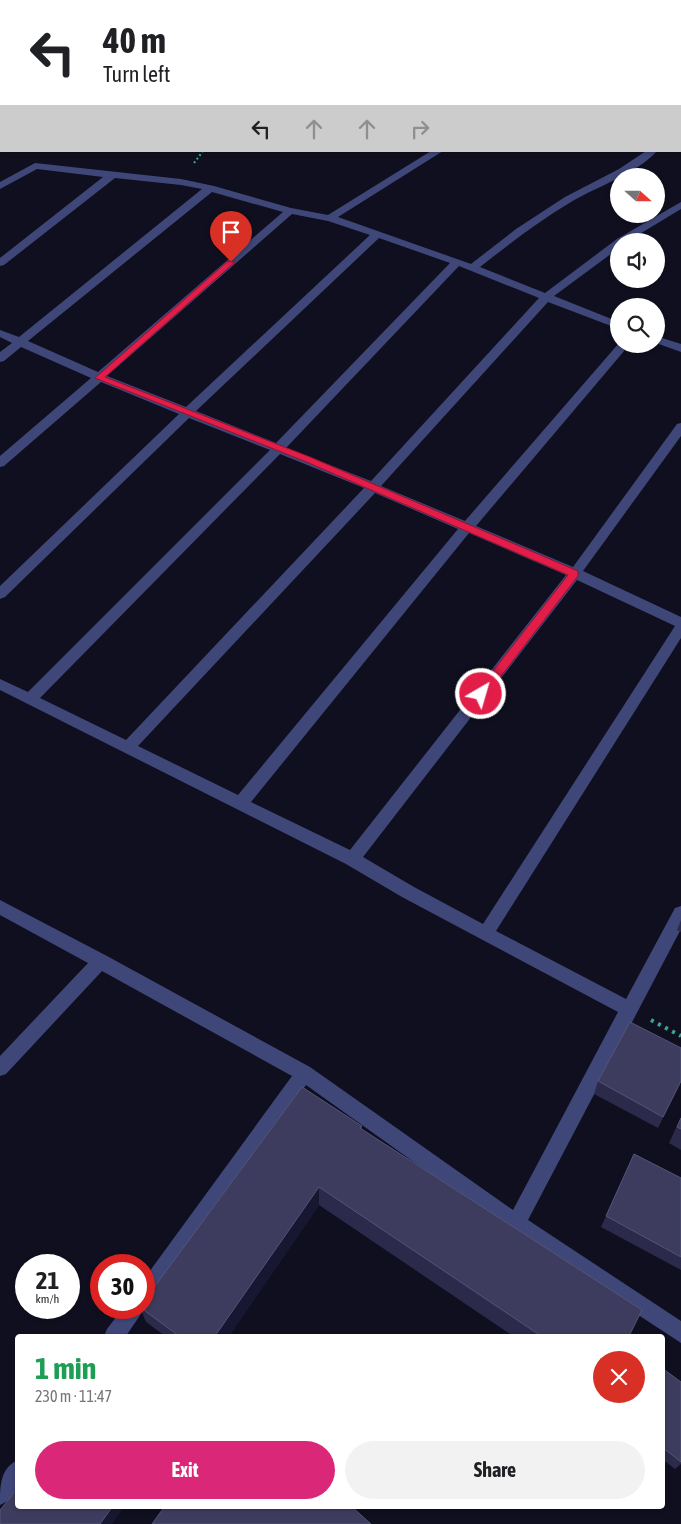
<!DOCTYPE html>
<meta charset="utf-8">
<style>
:root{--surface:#fff;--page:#f2f2f2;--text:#202124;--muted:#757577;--accent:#db2777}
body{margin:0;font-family:"Asap Condensed",sans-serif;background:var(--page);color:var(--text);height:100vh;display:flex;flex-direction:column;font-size:19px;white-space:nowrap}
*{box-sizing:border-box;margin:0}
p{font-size:16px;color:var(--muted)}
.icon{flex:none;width:28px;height:28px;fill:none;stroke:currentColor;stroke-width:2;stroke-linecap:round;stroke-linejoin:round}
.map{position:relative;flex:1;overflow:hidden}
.sheet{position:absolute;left:15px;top:1334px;width:650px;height:175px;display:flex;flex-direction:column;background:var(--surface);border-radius:5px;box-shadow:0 1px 4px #0004}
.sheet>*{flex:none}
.banner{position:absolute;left:0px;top:0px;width:681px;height:152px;box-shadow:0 1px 4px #0004;background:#fff;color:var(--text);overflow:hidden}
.needle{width:32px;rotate:111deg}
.tools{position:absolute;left:610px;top:168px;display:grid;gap:10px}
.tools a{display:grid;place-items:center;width:55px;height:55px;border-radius:50%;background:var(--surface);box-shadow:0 1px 4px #0004;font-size:25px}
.speed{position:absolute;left:15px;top:1254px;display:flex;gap:10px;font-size:25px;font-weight:700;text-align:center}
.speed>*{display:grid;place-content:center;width:65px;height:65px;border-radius:50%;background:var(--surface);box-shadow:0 1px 4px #0004;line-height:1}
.speed small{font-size:12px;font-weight:400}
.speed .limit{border:8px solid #d22;background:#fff;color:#111}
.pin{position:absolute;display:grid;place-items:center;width:42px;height:42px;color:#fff;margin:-51px -21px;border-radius:50% 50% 50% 0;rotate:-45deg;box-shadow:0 0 5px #0007}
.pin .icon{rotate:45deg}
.me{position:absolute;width:55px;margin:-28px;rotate:38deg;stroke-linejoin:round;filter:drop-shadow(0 0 4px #0008)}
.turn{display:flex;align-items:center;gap:18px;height:105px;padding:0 20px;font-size:22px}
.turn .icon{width:65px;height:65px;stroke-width:2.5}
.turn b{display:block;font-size:35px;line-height:42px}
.lanes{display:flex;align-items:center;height:48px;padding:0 20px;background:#0003;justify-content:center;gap:25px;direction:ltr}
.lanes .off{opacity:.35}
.round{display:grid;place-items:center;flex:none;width:52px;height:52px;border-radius:26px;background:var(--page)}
.summary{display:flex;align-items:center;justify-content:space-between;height:85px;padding:0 20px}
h1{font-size:30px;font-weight:700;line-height:38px;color:#1e9e55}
.primary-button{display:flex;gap:10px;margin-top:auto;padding:10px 20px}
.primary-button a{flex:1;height:58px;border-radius:30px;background:var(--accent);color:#fff;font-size:20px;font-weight:700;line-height:58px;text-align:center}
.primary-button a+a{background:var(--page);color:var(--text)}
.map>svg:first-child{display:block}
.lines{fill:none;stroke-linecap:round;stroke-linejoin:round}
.path-far1{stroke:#3aa68d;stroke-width:2;stroke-dasharray:2 2.5;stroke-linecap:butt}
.path{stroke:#3aa68d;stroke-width:4;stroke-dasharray:3 5;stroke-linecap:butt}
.minor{fill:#3f4779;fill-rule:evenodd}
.wall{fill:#2b2a4b}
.shaded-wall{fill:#181732}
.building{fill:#3d3c5e;stroke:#545476}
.route{fill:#e11d48;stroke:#92132f}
</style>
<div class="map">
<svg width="681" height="1524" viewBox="0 0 681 1524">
<rect width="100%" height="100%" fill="#0f0f1f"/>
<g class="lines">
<path class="path-far1" d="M194,163L203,151"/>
<path class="path" d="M651,1020L681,1036"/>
<g class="minor">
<path d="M681,5V11L680,12V6Z"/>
<rect x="680" y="45" width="1" height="6"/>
<rect x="680" y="136" width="1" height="7"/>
<path d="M431,151H443L338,217L471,264L516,229L565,197L619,169L646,151H657C636,174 598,186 571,202C539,221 509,244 480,267L545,293L617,239L681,202V209L628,241H619V248L554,296L619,322V329L548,302L381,486L465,521L619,343L630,344L476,526L573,567L677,424L681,423V436L583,571L681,617V638L496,931L626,999L675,908L681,906V929L528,1220L681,1321V1343L509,1230L306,1085L151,1302L144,1305V1279L292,1076L102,971L6,1074L0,1076V1056L88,963L0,915V900L107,956L310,1067L513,1210L618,1012L402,897L346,864L0,690V679L28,692L270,450L189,418L5,597L0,599V586L179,414L101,382L4,466L0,467V456L91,378L21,347L4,361L0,362V352L12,343L0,337V330L19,337L202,189L181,185L115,178L4,265L0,266V258L103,177L37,169L0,189V182L35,163L181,179L214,186L291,208L328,215ZM212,192L283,212L98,372L28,341ZM292,214L328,221L370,235L186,407L107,376ZM379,238L450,263L276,443L196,411ZM459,266L539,298L371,481L286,448ZM280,454L364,488L126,740L40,698ZM375,493L458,529L238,795L138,746ZM469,533L566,575L350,850L251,802ZM577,580L675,626L483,924L414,887L363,857Z"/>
<path d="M656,336L681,344V352L656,343Z"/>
<path d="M144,1305L145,1308L126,1336H104L107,1329L123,1308H144Z"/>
<path d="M18,1460C18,1479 21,1496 0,1505C0,1486 0,1468 18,1460Z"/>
</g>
</g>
<g class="wall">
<path d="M681,920V932L677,930Z"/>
<path d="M598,1081H681L658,1128L594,1094Z"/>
<path d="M681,1117V1150L669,1143Z"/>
<path d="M362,1126V1129L629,1336H513L319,1205L229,1336H165L146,1322L140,1308H144Z"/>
<path d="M634,1154L681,1178V1270L601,1227Z"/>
<path d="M662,1368L681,1382V1464L675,1469L662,1459Z"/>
</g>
<g class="shaded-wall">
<path d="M319,1187V1205L229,1336H215Z"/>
<path d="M113,1506H125L112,1524H100Z"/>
</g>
<g class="building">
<path d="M630,1022L681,1048V1081L663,1117L598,1081Z"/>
<path d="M302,1087L362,1126L360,1128L642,1310L629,1336H541L319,1187L215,1336H179L141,1308H144V1301Z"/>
<path d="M681,1118V1129L677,1127Z"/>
<path d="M634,1154L681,1178V1257L606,1216Z"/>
<path d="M662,1368L681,1382V1462L662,1447Z"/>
<path d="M18,1488V1506H113L100,1524H0V1510Z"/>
<path d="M165,1506H351L371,1524H152Z"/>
</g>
<path class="route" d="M228,261L235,262L105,377L310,457L578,571V576L485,697L481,698L475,694L568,575L304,461L95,378Z"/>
</svg>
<div class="tools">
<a><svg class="needle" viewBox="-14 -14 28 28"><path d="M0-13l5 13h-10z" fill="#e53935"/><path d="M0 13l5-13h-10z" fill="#757577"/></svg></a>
<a><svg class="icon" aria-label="sound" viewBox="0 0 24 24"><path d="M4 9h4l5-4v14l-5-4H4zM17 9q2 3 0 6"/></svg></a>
<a><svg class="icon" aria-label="search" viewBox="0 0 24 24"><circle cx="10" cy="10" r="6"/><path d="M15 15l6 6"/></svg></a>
</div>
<div class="speed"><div>21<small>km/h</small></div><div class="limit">30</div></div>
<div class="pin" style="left:231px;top:262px;background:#d93025"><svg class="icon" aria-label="arrive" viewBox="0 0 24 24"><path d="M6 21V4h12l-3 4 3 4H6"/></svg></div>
<svg class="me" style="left:481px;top:694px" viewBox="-20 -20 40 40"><circle r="17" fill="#e11d48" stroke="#fff" stroke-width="3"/><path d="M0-11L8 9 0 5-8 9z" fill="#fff"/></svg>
<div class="banner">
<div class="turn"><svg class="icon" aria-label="left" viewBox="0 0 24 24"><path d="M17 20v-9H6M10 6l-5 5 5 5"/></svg><div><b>40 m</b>Turn left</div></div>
<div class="lanes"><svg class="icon" aria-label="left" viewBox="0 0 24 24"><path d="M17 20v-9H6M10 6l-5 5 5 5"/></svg><svg class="icon off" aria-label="ahead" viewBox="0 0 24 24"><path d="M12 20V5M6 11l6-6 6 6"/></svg><svg class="icon off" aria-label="ahead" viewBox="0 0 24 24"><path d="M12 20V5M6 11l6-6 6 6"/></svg><svg class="icon off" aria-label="right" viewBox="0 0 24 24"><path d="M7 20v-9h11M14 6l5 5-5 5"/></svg></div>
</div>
<section class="sheet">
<div class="summary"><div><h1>1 min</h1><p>230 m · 11:47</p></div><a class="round" style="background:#d93025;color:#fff"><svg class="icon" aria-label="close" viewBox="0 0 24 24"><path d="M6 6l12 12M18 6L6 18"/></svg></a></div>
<div class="primary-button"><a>Exit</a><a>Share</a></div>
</section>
</div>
